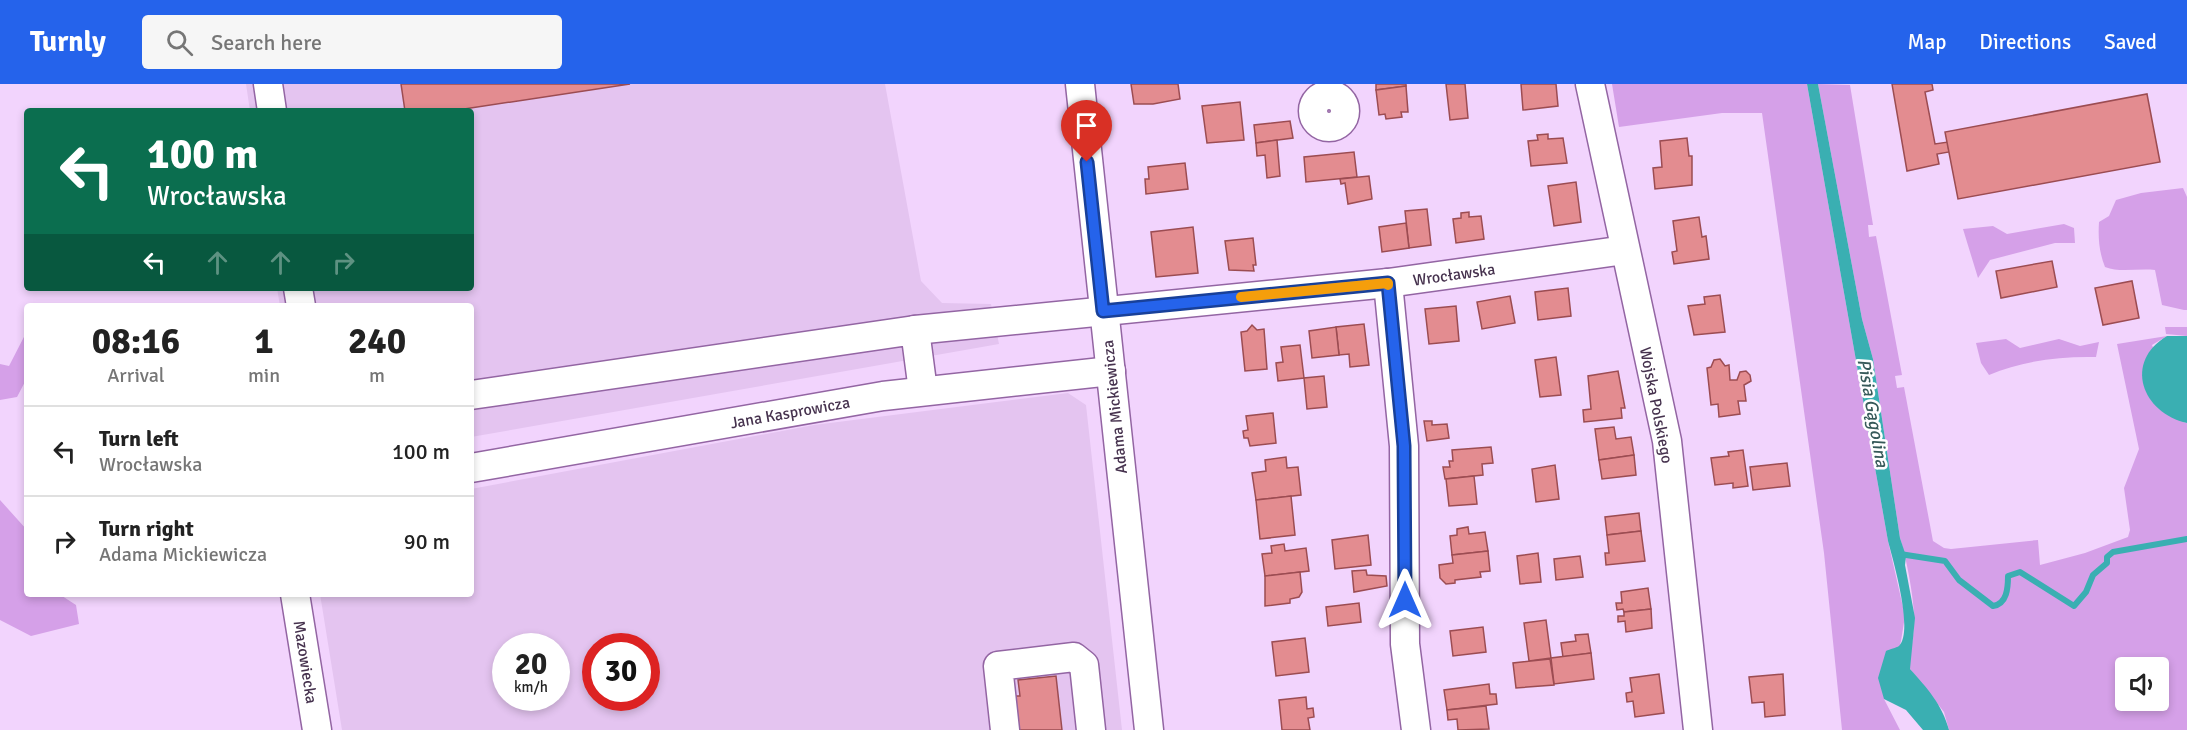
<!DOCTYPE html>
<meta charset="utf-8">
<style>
:root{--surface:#fff;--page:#f6f6f6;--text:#222;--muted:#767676;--line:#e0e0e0;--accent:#2563eb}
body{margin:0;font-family:Signika,sans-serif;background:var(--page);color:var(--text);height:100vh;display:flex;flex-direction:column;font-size:22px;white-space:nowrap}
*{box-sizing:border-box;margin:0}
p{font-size:20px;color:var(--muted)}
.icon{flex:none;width:33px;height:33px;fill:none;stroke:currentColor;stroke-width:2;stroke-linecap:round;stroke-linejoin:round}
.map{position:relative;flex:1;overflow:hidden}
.sheet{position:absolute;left:24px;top:219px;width:450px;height:294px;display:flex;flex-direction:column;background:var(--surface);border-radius:6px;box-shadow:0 3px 9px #0003}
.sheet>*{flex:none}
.top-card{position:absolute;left:24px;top:24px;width:450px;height:183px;border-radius:6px;box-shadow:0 3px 9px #0003;background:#0b6e4f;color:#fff;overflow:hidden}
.controls{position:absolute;left:2115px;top:573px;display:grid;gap:12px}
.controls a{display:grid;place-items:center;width:54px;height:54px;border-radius:6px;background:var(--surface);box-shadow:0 3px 9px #0003;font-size:30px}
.speed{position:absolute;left:492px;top:549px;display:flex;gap:12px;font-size:30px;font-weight:700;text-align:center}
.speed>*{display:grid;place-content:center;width:78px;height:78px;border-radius:50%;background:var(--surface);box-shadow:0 3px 9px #0003;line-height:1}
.speed small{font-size:15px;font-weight:400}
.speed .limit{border:9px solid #d22;background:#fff;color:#111}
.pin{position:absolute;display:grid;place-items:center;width:51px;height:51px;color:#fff;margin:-62px -26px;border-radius:50% 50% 50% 0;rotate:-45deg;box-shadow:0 0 6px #0007}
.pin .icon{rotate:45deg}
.me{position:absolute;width:66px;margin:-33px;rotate:0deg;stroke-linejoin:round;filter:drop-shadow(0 0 4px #0008)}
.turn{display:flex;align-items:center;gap:21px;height:126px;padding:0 24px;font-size:27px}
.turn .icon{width:78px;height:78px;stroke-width:2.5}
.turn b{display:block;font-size:42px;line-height:51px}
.lanes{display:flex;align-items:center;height:57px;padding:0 24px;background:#0003;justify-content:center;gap:30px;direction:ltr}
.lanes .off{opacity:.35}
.eta{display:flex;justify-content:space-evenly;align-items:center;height:102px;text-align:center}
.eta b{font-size:36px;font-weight:700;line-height:42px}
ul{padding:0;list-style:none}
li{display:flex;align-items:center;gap:18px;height:90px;padding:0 24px;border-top:2px solid var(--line)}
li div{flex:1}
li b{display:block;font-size:22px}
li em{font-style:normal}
header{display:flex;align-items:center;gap:36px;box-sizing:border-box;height:84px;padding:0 30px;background:var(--accent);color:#fff}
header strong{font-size:28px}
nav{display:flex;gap:33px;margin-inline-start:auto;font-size:21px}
.search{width:420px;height:54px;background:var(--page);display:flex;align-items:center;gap:15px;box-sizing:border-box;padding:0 21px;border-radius:6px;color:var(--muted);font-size:22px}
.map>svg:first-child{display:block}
.built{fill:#e4c4f0;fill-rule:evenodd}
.green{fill:#d5a0e8;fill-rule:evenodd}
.water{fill:#3aafb2}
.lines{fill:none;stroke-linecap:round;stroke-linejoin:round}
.stream{stroke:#3aafb2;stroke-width:6}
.building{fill:#e38c90;stroke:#9c4c52;stroke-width:1.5}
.minor-casing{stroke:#9365a3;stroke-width:31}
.minor{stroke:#fff;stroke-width:28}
.route-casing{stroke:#184099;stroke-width:15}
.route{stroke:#2563eb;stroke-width:10}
.slow{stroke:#f59e0b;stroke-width:10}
.labels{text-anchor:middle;stroke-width:5;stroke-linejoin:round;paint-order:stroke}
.street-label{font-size:16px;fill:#46324e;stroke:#fff}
.water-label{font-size:18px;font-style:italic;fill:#365959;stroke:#fff}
</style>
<header>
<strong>Turnly</strong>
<div class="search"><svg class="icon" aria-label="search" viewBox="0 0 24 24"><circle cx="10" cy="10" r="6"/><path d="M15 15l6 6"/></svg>Search here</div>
<nav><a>Map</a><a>Directions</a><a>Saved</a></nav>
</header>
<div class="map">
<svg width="2187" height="646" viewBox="0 0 2187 646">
<rect width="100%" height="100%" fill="#f2d4fd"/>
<g class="built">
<path d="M246,0H885L921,197L942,219L991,220L999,260L471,353V222H280L277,204H471V27H250Z"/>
<path d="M1068,309L1086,321L1122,646H342L320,510H471V405L814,341ZM506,562H556V614H506ZM596,562H646V614H596Z"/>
</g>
<g class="green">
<path d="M1612,0H1807L1888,457L1905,532L1901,557L1884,615L1900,646H1842L1824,469L1762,29H1722L1619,43Z"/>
<path d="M1818,0L1850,1L1873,141H1868L1869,153L1876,152L1902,291L1895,292L1897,304L1904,303L1933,457L1944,464L1951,465L2038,456L2040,481L2085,469L2128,453L2130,446L2124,404L2139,365L2117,260L2167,252L2152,261L2183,338L2187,339V646H1949L1944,628L1910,585C1909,569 1914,554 1914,538C1915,518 1906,472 1900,454L1873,275L1862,235ZM2126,584H2158V616H2126Z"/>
<path d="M2183,104L2187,113V226H2184L2162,221L2155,186C2138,184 2120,189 2105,183C2099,168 2098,154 2099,138L2109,132L2116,116L2141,109Z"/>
<path d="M2064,140L2074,144L2075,159H2055L1990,176L1978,194L1963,145L1993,142L2007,150Z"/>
<path d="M2165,243H2187V252L2166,250Z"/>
<path d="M27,247V294L17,313L0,316V280L9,282Z"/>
<path d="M2006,255L2020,264L2059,255L2080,262L2099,258L2096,273C2060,272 2022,277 1989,291L1981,279L1976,259Z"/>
<path d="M0,416L27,446V510H59L76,521L79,540L31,552L0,536Z"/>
</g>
<g class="water">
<path d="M1807,0H1818L1862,235L1873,275L1900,454L1906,472L1905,481L1915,534L1910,585C1927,604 1942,620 1949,646H1923L1906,626L1884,615L1878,594L1886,567C1890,565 1896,564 1899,562C1914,547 1893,476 1888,457Z"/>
<path d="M2167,252H2187V339C2142,329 2123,278 2167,252Z"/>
</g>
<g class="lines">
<path class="stream" d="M1900,470L1945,477L1959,496L1993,522C2007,520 2008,504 2008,492L2020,488L2074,522L2086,508L2093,491L2107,479V473L2113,468L2187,455"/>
</g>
<g class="building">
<path d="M401,0H630L451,27H405Z"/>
<path d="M1131,0H1178L1180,15L1153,20H1134Z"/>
<path d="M1376,0H1406V2L1376,6Z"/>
<path d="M1446,0H1465L1468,34L1450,36Z"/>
<path d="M1521,0H1556L1558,22L1523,26Z"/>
<path d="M1892,0H1932L1933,6L1925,8L1935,60L1948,58L1949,68L1937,70L1939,80L1907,87Z"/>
<path d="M1406,2L1408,28H1401L1402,33L1386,35L1385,30L1379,31L1376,6Z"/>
<path d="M2147,10L2160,78L1958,115L1945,48Z"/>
<path d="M1240,18L1244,56L1207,59L1202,22Z"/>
<path d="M1290,37L1293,54L1256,59L1254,41Z"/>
<path d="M1548,50V55L1563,54L1567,79L1531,82L1528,57L1538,56L1537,51Z"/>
<path d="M1687,54L1689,72H1692V101L1655,105L1653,84L1662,83L1660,57Z"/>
<path d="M1277,56L1280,92L1267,94L1265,71L1257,72L1256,59Z"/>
<path d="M1354,68L1357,93L1306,98L1304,73Z"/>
<path d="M1185,79L1188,105L1146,110L1145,95H1149L1148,83Z"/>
<path d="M1369,92L1372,115L1348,120L1345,99L1341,100L1340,95Z"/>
<path d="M1576,98L1581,138L1554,142L1548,102Z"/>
<path d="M1427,125L1431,161L1409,164L1405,127Z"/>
<path d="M1469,128V133L1481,132L1484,155L1456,159L1453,135L1461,134V129Z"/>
<path d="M1699,133L1702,153L1706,152L1709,175L1674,180L1672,168L1677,167L1673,137Z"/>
<path d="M1406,139L1409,164L1382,168L1379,143Z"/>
<path d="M1193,143L1198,189L1156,193L1151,148Z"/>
<path d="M1253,154L1256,181H1253L1254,187L1229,186L1225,157Z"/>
<path d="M2052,177L2057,203L2001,214L1996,187Z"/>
<path d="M2132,197L2139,234L2103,241L2095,204Z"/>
<path d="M1568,204L1571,232L1538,236L1535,208Z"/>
<path d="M1720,211L1725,248L1694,251L1688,222L1705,220L1704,213Z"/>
<path d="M1510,212L1515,239L1482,245L1477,218Z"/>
<path d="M1456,222L1459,257L1429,260L1425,225Z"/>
<path d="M1364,240L1369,281L1350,283L1349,270L1339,271L1336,243Z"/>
<path d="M1252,241L1257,246L1264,245L1267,285L1245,287L1241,248L1247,247Z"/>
<path d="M1336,243L1339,271L1312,274L1309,247Z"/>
<path d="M1300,261L1304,294L1278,297L1276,279L1283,278L1281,263Z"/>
<path d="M1556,273L1561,311L1540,313L1535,276Z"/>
<path d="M1720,275L1725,282L1729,281L1730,296H1737L1740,288L1746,287L1750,291L1751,297L1744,301L1746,317H1738L1740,330L1719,333L1718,320L1711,321L1707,284L1711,283L1714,276Z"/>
<path d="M1618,287L1625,324H1621L1622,334L1584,338L1583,326L1591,325L1588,292Z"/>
<path d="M1324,292L1327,323L1307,325L1304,294Z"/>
<path d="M1273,329L1276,359L1250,362L1248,354H1244L1243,347L1248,346L1246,332Z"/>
<path d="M1424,337H1432V341L1447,340L1449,354L1427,357Z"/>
<path d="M1614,343L1616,355L1631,353L1634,371L1599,376L1595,345Z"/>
<path d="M1491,363L1493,379L1482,380L1483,391L1445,395L1443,383H1450L1449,377H1453L1452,366Z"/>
<path d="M1743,366L1748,402L1733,404V399L1715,401L1711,374L1729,372L1728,368Z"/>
<path d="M1634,371L1636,391L1602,395L1599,376Z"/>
<path d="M1286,373L1287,384L1298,383L1301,411L1256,416L1252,389L1266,387L1265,376Z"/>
<path d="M1787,379L1790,402L1753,406L1750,383Z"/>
<path d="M1555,381L1559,415L1536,418L1532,385Z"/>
<path d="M1474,392L1477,420L1449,422L1446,395Z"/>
<path d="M1291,412L1295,451L1260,455L1256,416Z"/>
<path d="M1639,429L1641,447L1607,451L1605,433Z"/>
<path d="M1468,443L1469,450L1485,448L1488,467L1452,471L1450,452L1457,451V445Z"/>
<path d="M1641,447L1645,477L1606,481L1605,469H1609L1607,451Z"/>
<path d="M1368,451L1371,481L1335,485L1332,456Z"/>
<path d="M1284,460L1285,467L1306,464L1309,487L1265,492L1262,470L1272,469L1271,462Z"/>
<path d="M1488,467L1490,487L1480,488L1481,493L1455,496V499L1446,500L1440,494L1439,481L1453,479L1452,471Z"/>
<path d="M1538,469L1541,498L1520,500L1517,472Z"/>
<path d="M1580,472L1583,493L1556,496L1554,475Z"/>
<path d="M1366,486L1367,491L1386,492L1387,502L1354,508L1352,487Z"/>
<path d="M1300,488L1302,508L1299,513L1290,515V519L1265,522V492Z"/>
<path d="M1648,504L1651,525L1624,528L1623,525L1617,526L1616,519H1622L1621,508Z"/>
<path d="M1359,519L1361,538L1328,542L1326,523Z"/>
<path d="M1651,525L1652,544L1626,548L1625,537L1618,538V532H1624V528Z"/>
<path d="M1546,536L1551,574L1529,577L1524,539Z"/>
<path d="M1483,543L1486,568L1453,572L1450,547Z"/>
<path d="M1588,550L1591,569L1563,573L1561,559L1576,557L1575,551Z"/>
<path d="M1305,554L1309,588L1276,592L1272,558Z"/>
<path d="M1591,569L1594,595L1554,600L1551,574Z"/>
<path d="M1550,575L1554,601L1516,604L1513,579Z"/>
<path d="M1659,590L1664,629L1635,633L1633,617L1627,618L1626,609L1632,608L1630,594Z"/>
<path d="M1783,590L1785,631L1765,633L1764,618L1752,619L1749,593Z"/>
<path d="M1056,592L1062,646H1018L1014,612H1020L1018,596Z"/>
<path d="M1489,600L1490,610H1496L1497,620L1447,626L1444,606Z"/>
<path d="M1306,613L1307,625L1313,624L1314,633L1308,634L1310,646H1282L1279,616Z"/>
<path d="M1486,622L1489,645L1458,646L1457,635L1448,636L1447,626Z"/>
</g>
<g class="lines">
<g class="minor-casing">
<g id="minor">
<path d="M268,0L272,27"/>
<path d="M1080,0L1149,646"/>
<path d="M1590,0L1667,357L1698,646"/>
<circle cx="1329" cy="27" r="16"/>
<path d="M1388,199L1404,362L1405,560L1416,646"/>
<path d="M298,204L301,222"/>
<path d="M915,246L1388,199L1625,166"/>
<path d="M471,311L915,246L923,307"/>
<path d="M471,384L883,312L1111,287"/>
<path d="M295,510L317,646"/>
<path d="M1005,646L998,582L1074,573L1084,581L1091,646"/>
</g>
</g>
<use href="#minor" class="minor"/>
</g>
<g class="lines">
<g class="route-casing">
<path id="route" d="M1087,78L1103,227L1388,199L1404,362L1405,516"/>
</g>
<use href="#route" class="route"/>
<path class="slow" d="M1241,213L1388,199V201"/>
</g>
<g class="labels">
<g class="street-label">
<text transform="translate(1454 190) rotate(-8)" y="6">Wrocławska</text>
<text transform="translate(1657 321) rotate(79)" y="6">Wojska Polskiego</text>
<text transform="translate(1114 323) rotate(-96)" y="6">Adama Mickiewicza</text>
<text transform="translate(790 328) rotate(-10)" y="6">Jana Kasprowicza</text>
<text transform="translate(306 578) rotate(81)" y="6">Mazowiecka</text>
</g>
<g class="water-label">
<text transform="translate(1873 329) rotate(80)" y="6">Pisia Gągolina</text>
</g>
</g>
</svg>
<div class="controls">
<a><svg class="icon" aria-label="sound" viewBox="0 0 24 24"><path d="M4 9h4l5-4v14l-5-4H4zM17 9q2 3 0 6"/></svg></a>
</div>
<div class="speed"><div>20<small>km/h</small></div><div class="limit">30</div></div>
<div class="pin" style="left:1087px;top:78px;background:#d93025"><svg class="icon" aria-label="arrive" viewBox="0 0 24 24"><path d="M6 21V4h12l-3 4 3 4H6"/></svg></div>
<svg class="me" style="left:1405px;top:516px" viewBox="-20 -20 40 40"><path d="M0-17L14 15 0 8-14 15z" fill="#2563eb" stroke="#fff" stroke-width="4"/></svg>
<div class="top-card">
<div class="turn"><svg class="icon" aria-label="left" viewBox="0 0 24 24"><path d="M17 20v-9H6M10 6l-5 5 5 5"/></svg><div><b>100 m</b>Wrocławska</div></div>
<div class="lanes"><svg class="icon" aria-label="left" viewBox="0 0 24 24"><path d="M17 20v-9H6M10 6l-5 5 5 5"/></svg><svg class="icon off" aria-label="ahead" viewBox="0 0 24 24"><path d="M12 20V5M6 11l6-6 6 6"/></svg><svg class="icon off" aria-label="ahead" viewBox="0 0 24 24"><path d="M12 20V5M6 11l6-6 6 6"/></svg><svg class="icon off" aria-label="right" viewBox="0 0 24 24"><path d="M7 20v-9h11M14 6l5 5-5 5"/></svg></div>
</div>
<section class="sheet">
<div class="eta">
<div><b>08:16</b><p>Arrival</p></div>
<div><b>1</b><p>min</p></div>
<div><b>240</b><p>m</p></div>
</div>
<ul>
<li><svg class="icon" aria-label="left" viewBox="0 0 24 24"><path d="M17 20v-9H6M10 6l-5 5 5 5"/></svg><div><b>Turn left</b><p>Wrocławska</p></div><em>100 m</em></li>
<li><svg class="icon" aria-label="right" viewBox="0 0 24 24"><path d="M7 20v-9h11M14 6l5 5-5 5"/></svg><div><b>Turn right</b><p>Adama Mickiewicza</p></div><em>90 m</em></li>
</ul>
</section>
</div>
